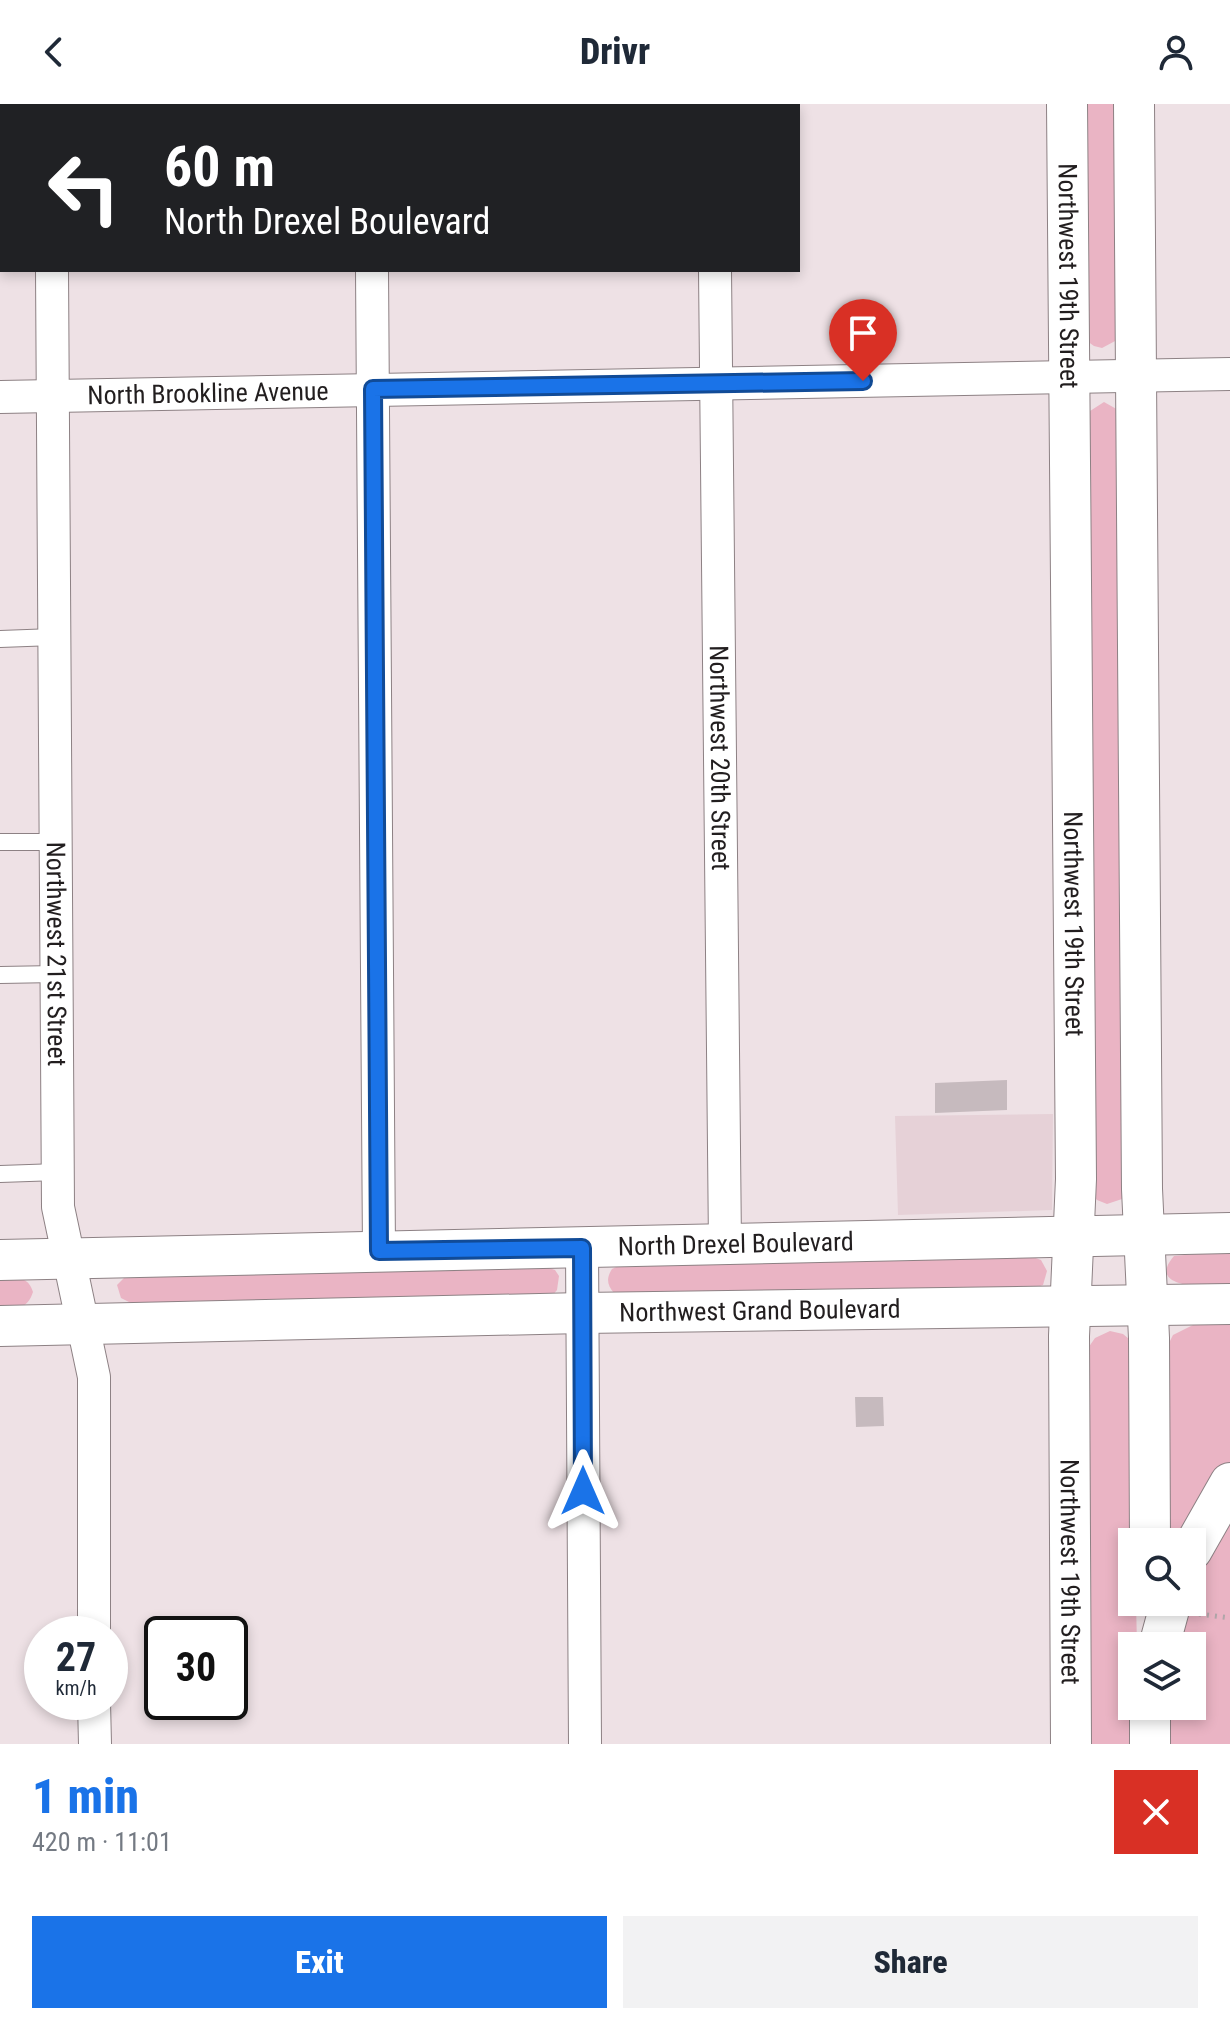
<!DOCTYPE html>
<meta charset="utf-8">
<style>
:root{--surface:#fff;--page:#f2f2f3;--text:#1f2937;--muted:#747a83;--accent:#1a73e8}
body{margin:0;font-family:"Roboto Condensed",sans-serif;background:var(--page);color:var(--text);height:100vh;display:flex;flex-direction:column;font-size:30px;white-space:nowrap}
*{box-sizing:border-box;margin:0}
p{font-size:26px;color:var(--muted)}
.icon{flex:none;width:44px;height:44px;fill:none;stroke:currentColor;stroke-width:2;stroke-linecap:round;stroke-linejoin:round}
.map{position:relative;height:1640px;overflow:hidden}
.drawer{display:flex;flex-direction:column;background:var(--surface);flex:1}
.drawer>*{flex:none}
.banner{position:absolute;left:0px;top:0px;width:800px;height:168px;box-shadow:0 4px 12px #0003;background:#202124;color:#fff;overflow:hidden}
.controls{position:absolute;left:1118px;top:1424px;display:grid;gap:16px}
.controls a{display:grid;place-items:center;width:88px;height:88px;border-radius:0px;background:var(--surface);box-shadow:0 4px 12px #0003;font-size:40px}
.speed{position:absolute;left:24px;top:1512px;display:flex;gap:16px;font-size:40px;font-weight:700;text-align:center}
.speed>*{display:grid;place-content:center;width:104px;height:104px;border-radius:50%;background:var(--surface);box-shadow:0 4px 12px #0003;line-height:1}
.speed small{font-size:20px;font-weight:400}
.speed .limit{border:4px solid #111;border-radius:12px;background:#fff;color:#111}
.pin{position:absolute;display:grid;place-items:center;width:68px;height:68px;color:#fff;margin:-82px -34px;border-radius:50% 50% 50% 0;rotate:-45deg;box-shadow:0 0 8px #0007}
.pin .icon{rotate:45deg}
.me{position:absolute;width:88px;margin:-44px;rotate:0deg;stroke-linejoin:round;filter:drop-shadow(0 0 6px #0008)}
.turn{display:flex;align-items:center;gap:28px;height:168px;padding:0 32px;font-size:36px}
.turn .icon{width:104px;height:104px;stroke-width:2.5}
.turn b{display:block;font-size:56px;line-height:68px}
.round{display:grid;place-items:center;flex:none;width:84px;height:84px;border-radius:0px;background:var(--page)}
.headline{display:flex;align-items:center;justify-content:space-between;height:136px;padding:0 32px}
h1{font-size:48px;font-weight:800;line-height:60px;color:var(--accent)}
.cta{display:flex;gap:16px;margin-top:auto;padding:16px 32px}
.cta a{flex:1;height:92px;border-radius:0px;background:var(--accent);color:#fff;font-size:32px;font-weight:800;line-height:92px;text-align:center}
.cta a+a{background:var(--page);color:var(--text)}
header{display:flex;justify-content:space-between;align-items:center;height:104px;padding:0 32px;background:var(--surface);font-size:36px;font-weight:800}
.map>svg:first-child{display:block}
.built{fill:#e6d1d7}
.green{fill:#eab4c4}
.building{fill:#c6babe}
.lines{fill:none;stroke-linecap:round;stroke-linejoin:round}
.service-casing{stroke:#8d8184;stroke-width:18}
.minor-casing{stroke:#8d8184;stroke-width:34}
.tertiary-casing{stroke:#8d8184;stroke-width:42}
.path{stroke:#b0a6a9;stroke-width:5;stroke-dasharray:2 6;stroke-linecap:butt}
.service{stroke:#fff;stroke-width:16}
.minor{stroke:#fff;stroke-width:32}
.tertiary{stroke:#fff;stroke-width:40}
.route-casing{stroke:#114b97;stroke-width:20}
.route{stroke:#1a73e8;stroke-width:14}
.labels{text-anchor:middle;stroke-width:8;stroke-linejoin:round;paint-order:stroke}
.street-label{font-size:26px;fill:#221e1f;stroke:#fff}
</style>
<header><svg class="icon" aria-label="back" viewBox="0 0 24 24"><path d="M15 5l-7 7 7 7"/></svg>Drivr<svg class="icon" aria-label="person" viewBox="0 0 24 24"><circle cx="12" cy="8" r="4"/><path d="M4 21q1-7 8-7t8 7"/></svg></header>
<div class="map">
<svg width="1230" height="1640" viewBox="0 0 1230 1640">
<rect width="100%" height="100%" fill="#eee1e5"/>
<path class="built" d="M1053,1010L1052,1106L898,1111L895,1012Z"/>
<g class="green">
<path d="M1082,0H1121L1117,236L1102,244L1094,242L1087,237Z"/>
<path d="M1104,298L1120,307L1127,1087L1122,1095L1107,1100L1097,1096L1091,1089L1087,309Z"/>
<path d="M1230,1147V1183C1212,1182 1144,1187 1174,1152Z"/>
<path d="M1033,1153L1041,1156L1047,1167L1043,1181L1034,1184L614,1189C607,1181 606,1174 612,1165L620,1161Z"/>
<path d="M546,1163L555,1166L559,1172L557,1186L552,1192L133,1200L121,1194L117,1181L126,1172Z"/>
<path d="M0,1174C15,1174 28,1171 33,1188C27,1206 17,1204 0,1204Z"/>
<path d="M1197,1219H1230V1358L1181,1438H1163L1168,1241L1173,1231Z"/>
<path d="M1110,1227L1123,1230L1135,1240L1132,1498H1136L1137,1542H1132V1602L1137,1640H1089L1086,1247L1095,1234Z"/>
<path d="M1230,1410V1640H1165L1167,1602H1192V1542H1174L1187,1498H1192C1192,1467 1214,1436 1230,1410Z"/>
</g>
<g class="building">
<path d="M1007,976V1006L935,1009V979Z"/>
<path d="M855,1293H883L884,1322L856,1323Z"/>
</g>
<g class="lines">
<g class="service-casing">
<g id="service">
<path d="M0,535L54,533"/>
<path d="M0,738H55"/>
<path d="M0,871L56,870"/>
<path d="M0,1070L58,1068"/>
</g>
</g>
<g class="minor-casing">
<g id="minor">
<path d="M51,0V2"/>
<path d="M371,0V2"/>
<path d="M714,0V2"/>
<path id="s1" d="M52,166L58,1103L94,1273V1530"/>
<path d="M372,166L379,1147"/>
<path id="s2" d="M715,166L725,1141"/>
<path id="s3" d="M0,293L1230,270"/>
<path d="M582,1144L585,1640"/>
<path d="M94,1598L95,1640"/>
</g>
</g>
<g class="tertiary-casing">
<g id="tertiary">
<path id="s4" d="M1067,0L1076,1075L1069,1232L1071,1640"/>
<path d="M1134,0L1142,1085L1149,1234L1150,1438"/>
<path id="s5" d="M0,1156L1230,1129"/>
<path id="s6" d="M0,1222L582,1209L1230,1200"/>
<path d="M1192,1446L1230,1379"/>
<path d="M1159,1542L1171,1498"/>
<path d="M1150,1640V1602"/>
</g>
</g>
<path class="path" d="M1199,1510L1230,1514"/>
<use href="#service" class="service"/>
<use href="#minor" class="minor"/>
<use href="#tertiary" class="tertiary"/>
</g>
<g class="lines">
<g class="route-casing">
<path id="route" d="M583,1387L582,1144L379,1147L373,285L863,277"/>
</g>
<use href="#route" class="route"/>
</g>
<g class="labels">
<g class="street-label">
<text dy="9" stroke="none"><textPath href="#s4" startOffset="172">Northwest 19th Street</textPath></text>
<text dy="9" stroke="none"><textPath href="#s3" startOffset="208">North Brookline Avenue</textPath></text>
<text dy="9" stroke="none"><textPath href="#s2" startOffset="488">Northwest 20th Street</textPath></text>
<text dy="9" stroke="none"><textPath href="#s4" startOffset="820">Northwest 19th Street</textPath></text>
<text dy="9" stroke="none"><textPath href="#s1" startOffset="684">Northwest 21st Street</textPath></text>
<text dy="9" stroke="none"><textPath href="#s5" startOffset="736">North Drexel Boulevard</textPath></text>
<text dy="9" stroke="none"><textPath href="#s6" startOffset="760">Northwest Grand Boulevard</textPath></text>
<text dy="9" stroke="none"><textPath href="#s4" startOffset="1468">Northwest 19th Street</textPath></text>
</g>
</g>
</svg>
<div class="controls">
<a><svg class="icon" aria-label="search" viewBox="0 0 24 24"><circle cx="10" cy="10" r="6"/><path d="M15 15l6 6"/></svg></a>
<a><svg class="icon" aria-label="layers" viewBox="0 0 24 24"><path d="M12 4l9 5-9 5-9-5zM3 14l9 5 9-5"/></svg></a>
</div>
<div class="speed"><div>27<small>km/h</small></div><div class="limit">30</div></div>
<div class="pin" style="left:863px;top:277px;background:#d93025"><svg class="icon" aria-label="arrive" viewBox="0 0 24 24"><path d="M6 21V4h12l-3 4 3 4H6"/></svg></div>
<svg class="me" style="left:583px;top:1387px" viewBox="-20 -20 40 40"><path d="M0-17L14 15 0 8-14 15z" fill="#1a73e8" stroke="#fff" stroke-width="4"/></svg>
<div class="banner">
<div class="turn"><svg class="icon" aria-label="left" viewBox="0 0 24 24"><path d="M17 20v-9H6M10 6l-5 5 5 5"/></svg><div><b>60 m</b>North Drexel Boulevard</div></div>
</div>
</div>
<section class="drawer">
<div class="headline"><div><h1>1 min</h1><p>420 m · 11:01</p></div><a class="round" style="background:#d93025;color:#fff"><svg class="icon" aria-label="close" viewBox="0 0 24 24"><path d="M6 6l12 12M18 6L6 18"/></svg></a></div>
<div class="cta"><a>Exit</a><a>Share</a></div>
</section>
